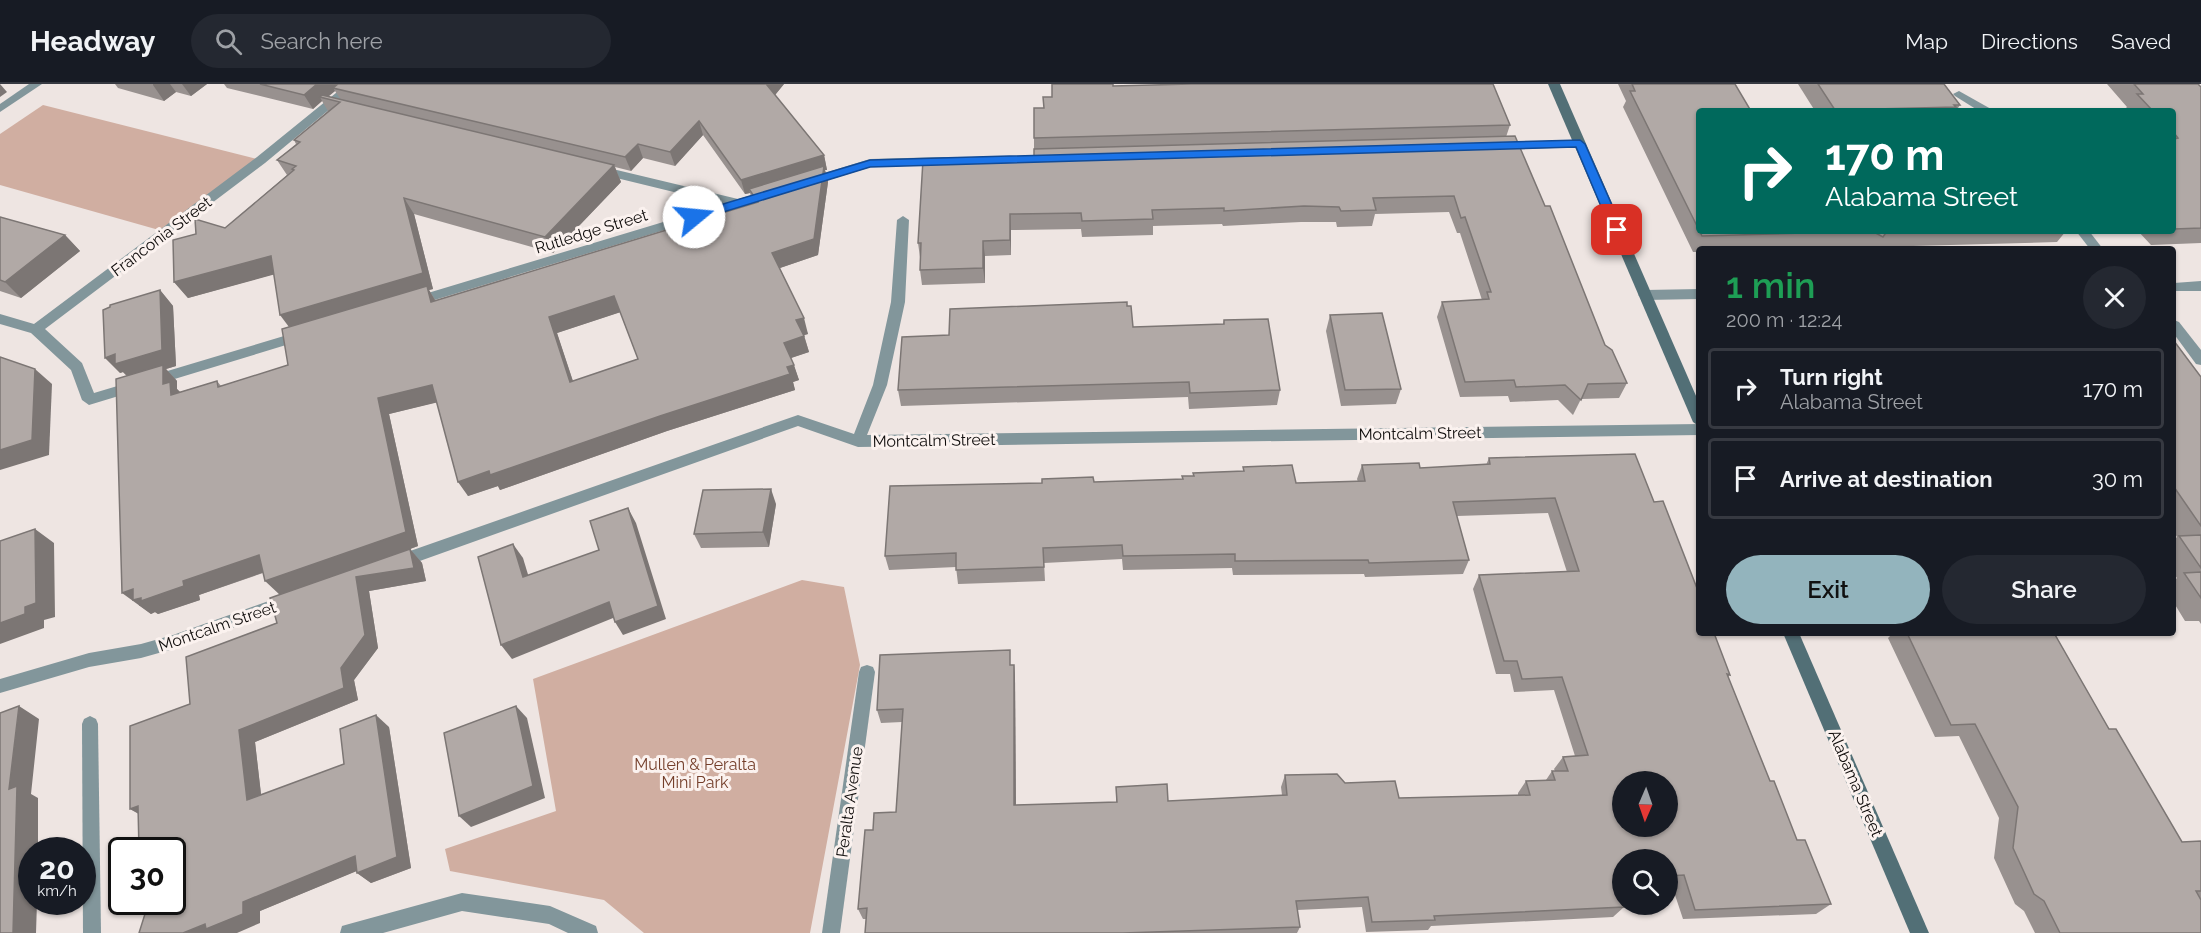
<!DOCTYPE html>
<meta charset="utf-8">
<style>
:root{--surface:#171b24;--page:#242831;--text:#f1f3f6;--muted:#9ea1a6;--line:#363941;--accent:#93b4bd}
body{margin:0;font-family:Raleway,sans-serif;background:var(--page);color:var(--text);height:100vh;display:flex;flex-direction:column;font-size:22px;white-space:nowrap}
*{box-sizing:border-box;margin:0}
p{font-size:20px;color:var(--muted)}
.icon{flex:none;width:33px;height:33px;fill:none;stroke:currentColor;stroke-width:2;stroke-linecap:round;stroke-linejoin:round}
.map{position:relative;flex:1;overflow:hidden}
.side{position:absolute;left:1696px;top:162px;width:480px;height:390px;display:flex;flex-direction:column;background:var(--surface);border-radius:6px;box-shadow:0 2px 4px #0004}
.side>*{flex:none}
.guide{position:absolute;left:1696px;top:24px;width:480px;height:126px;border-radius:6px;box-shadow:0 2px 4px #0004;background:#00695c;color:#fff;overflow:hidden}
.needle{width:39px;rotate:182deg}
.tools{position:absolute;left:1612px;top:687px;display:grid;gap:12px}
.tools a{display:grid;place-items:center;width:66px;height:66px;border-radius:50%;background:var(--surface);box-shadow:0 2px 4px #0004;font-size:30px}
.speed{position:absolute;left:18px;top:753px;display:flex;gap:12px;font-size:30px;font-weight:700;text-align:center}
.speed>*{display:grid;place-content:center;width:78px;height:78px;border-radius:50%;background:var(--surface);box-shadow:0 2px 4px #0004;line-height:1}
.speed small{font-size:15px;font-weight:400}
.speed .limit{border:3px solid #111;border-radius:9px;background:#fff;color:#111}
.pin{position:absolute;display:grid;place-items:center;width:51px;height:51px;color:#fff;margin:-26px;border-radius:12px;box-shadow:0 3px 9px #0006}
.me{position:absolute;width:66px;margin:-33px;rotate:73deg;stroke-linejoin:round;filter:drop-shadow(0 0 4px #0008)}
.turn{display:flex;align-items:center;gap:21px;height:126px;padding:0 30px;font-size:27px}
.turn .icon{width:78px;height:78px;stroke-width:2.5}
.turn b{display:block;font-size:42px;line-height:51px}
.round{display:grid;place-items:center;flex:none;width:63px;height:63px;border-radius:32px;background:var(--page)}
.head{display:flex;align-items:center;justify-content:space-between;height:102px;padding:0 30px}
h1{font-size:36px;font-weight:600;line-height:45px;color:#1e9e55}
.action{display:flex;gap:12px;margin-top:auto;padding:12px 30px}
.action a{flex:1;height:69px;border-radius:36px;background:var(--accent);color:#111;font-size:24px;font-weight:600;line-height:69px;text-align:center}
.action a+a{background:var(--page);color:var(--text)}
ul{padding:0;list-style:none}
li{display:flex;align-items:center;gap:18px;height:81px;margin:0 12px 9px;padding:0 18px;border:3px solid var(--line);border-radius:6px}
li div{flex:1}
li b{display:block;font-size:22px}
li em{font-style:normal}
header{display:flex;align-items:center;gap:36px;box-sizing:border-box;height:84px;padding:0 30px;background:var(--surface);border-bottom:2px solid var(--line)}
header strong{font-size:28px}
nav{display:flex;gap:33px;margin-inline-start:auto;font-size:21px}
.search{width:420px;height:54px;background:var(--page);display:flex;align-items:center;gap:15px;box-sizing:border-box;padding:0 21px;border-radius:33px;color:var(--muted);font-size:22px}
.map>svg:first-child{display:block}
.green{fill:#d0aea1}
.lines{fill:none;stroke-linecap:round;stroke-linejoin:round}
.street{fill:#82969b;fill-rule:evenodd}
.secondary{fill:#526f76;fill-rule:evenodd}
.wall{fill:#98918f;fill-rule:evenodd}
.shaded-wall{fill:#7c7674}
.building{fill:#b1a9a6;stroke:#7c7674;stroke-width:1.5;fill-rule:evenodd}
.route{fill:#1a73e8;stroke:#114b97;stroke-width:1.5}
.labels{text-anchor:middle;stroke-width:6;stroke-linejoin:round;paint-order:stroke}
.street-label{font-size:16px;fill:#0e0b0a;stroke:#fbf2ef}
.park-label{font-size:16px;fill:#743e2a;stroke:#fbf2ef}
</style>
<header>
<strong>Headway</strong>
<div class="search"><svg class="icon" aria-label="search" viewBox="0 0 24 24"><circle cx="10" cy="10" r="6"/><path d="M15 15l6 6"/></svg>Search here</div>
<nav><a>Map</a><a>Directions</a><a>Saved</a></nav>
</header>
<div class="map">
<svg width="2201" height="849" viewBox="0 0 2201 849">
<rect width="100%" height="100%" fill="#eee5e2"/>
<g class="green">
<path d="M43,21L261,76L166,148L0,101V50Z"/>
<path d="M802,496L844,503L860,581L810,849H644L604,816L450,787L445,765L556,727L533,595Z"/>
</g>
<g class="lines">
<g class="street">
<path d="M29,0H42L0,28V20Z"/>
<path d="M347,0H360L265,79L45,245L82,279L94,309L304,246L309,248L311,251L309,254L89,321L82,316L71,286L31,249L0,240V230L34,240L257,73Z"/>
<path d="M1959,7L1991,25L1993,27H1979L1955,12L1953,10Z"/>
<path d="M1580,56L1586,60L1584,63L1499,66L1493,62L1499,58Z"/>
<path d="M944,73L948,74V80L871,83L809,102L803,98L805,95L870,75Z"/>
<path d="M600,82L738,115L769,106L775,110L773,113L418,221H408L406,218L408,215L723,120L596,89V83Z"/>
<path d="M903,132L909,136L905,218L887,301L867,351L1700,340V351L858,363L798,342L403,483L398,484L393,483L390,478L393,473L798,331L854,350L873,301L891,218L897,136Z"/>
<path d="M2076,147H2089L2103,165H2090Z"/>
<path d="M2201,197V207H2174V199Z"/>
<path d="M1700,205V215L1645,216L1638,211L1645,206Z"/>
<path d="M2174,236L2179,238L2201,266V281L2196,280L2174,250Z"/>
<path d="M291,509L297,511L299,516L297,521L173,565L141,574L89,583L0,609V595L89,569L141,560L173,551Z"/>
<path d="M867,581L873,583L875,588L840,849H822L859,588L861,583Z"/>
<path d="M90,632L96,635L98,640L101,849H83L82,640L84,635Z"/>
<path d="M462,809L550,822L596,842L598,849H568L549,840L462,827L383,849H340L342,842L349,840Z"/>
</g>
<g class="secondary">
<path d="M1548,0H1560L1700,321V343L1693,338Z"/>
<path d="M1783,549H1799L1929,849H1910Z"/>
</g>
</g>
<g class="wall">
<path d="M115,0H207L191,12L176,8L164,17L118,4Z"/>
<path d="M224,0H784L775,11L824,71L827,86H825L828,98L818,171L780,184L808,250L804,251L809,268L791,274L799,296L793,298L795,306L667,347L500,406L498,402L468,412L437,318L389,330L418,462L410,465L422,479L426,497L369,507L378,564L354,596L358,616L255,658L261,711L344,680L389,643L411,784L371,799L357,789L356,787L260,827V839L172,818L138,729L130,725L190,620L277,539L280,511L263,489L199,511L200,516L158,530L155,528L151,530L140,522H139L127,292L123,288L120,289L160,206L173,222L176,282L166,285L177,297V305L180,308L217,297L221,302L288,281L289,243L274,190L188,214L174,198L225,144L287,91L277,76L296,60L294,56L328,27L322,17L313,25L227,4ZM335,7L341,16L328,13ZM703,51L745,110L750,109L753,120L436,217L429,206L433,205L414,130L553,169L621,98L615,83L631,87L643,74L675,82ZM620,228L638,275L573,297L557,249Z"/>
<path d="M1190,0H1493L1510,41L1506,53L1605,261L1627,299L1619,314L1581,315L1573,331L1558,316L1510,318L1508,312L1460,313L1437,233L1442,218L1482,216L1460,149H1457L1449,128L1375,130L1372,142L1337,143L1336,138H1301L1223,142L1222,140L1153,142V151L1082,153L1081,145L1011,146V171L985,172V199L922,201L920,186V173L918,159L1034,73V54L1044,24L1052,13L1113,2Z"/>
<path d="M1618,0H1735L1700,147H2066L2057,158L1876,163L1875,165H1865L1861,163L1798,165H1700V168H1693L1623,23L1626,17Z"/>
<path d="M1798,0H1944L1960,21L1956,27H1815Z"/>
<path d="M2107,0H2198L2201,3V159L2151,161L2138,147H2174V27H2125L2124,26L2127,23Z"/>
<path d="M0,133L65,151L80,167L21,214L0,207Z"/>
<path d="M1330,231L1401,305L1396,320L1341,322L1326,247Z"/>
<path d="M1224,236L1280,306L1277,321L1189,325L1188,313L901,322L898,306L1133,243L1223,240Z"/>
<path d="M2174,257L2201,293V540L2199,537H2185L2174,519V497L2177,494L2174,490V456L2177,453L2174,448Z"/>
<path d="M1489,374L1654,418L1730,591L1728,593L1770,697L1797,756L1831,820L1816,830L1683,835L1672,802H1668V776H1623V804L1618,805L1624,823L1613,833L1431,842L1428,846L1366,848L1362,823L1297,826L1300,843L1297,849H865L866,835H863L858,825L873,746L896,728L902,638L881,639L877,626L1012,581H1014L1015,594L1016,721L1116,718V703L1168,717L1282,711L1281,703L1285,691L1345,699L1399,714L1518,711V709L1526,697L1546,696L1552,687H1555L1554,685L1563,673L1575,672L1554,606L1514,608L1510,590H1496L1473,505L1479,491L1567,488L1548,429L1457,432L1469,476L1463,490L1365,493L1364,490L1233,491L1232,484L1123,486L1122,475L1044,479L1045,497L958,500L956,483L889,486L885,472L1094,398L1182,395V392H1193V389L1243,387V383L1296,399L1358,398L1357,395L1362,381L1420,384L1486,381Z"/>
<path d="M776,420L769,463L701,464L694,450Z"/>
<path d="M1893,549H2054L2109,645L2182,758L2201,757V849H2035L2024,827L2015,820L1994,774L1999,734L1959,652L1935,653L1888,554Z"/>
</g>
<g class="shaded-wall">
<path d="M0,0L7,8L0,13Z"/>
<path d="M153,0H170L176,8L164,17L153,1Z"/>
<path d="M182,0H207L191,12Z"/>
<path d="M317,0H343L333,4L335,7L326,14L320,13L322,17L313,25L304,11Z"/>
<path d="M768,0H784L771,16L767,1Z"/>
<path d="M699,37L703,51L675,82L670,68Z"/>
<path d="M638,60L643,74L631,87L625,73Z"/>
<path d="M824,71L827,86H825L828,98L818,171L777,185L772,169L814,155L749,105L750,109L745,110L741,96Z"/>
<path d="M614,81L621,98L553,169L545,153Z"/>
<path d="M404,114L414,130L433,205L429,206L436,218L292,247L280,231Z"/>
<path d="M1010,130L1011,146V171L1010,156Z"/>
<path d="M65,151L80,167L21,214L5,198Z"/>
<path d="M983,157L985,172V199L983,184Z"/>
<path d="M271,172L283,188L188,214L174,198Z"/>
<path d="M160,206L173,222L176,282L166,285L177,297V305L185,313L186,326L131,296L123,288L120,289L105,274Z"/>
<path d="M614,212L621,228L557,249L578,313L570,298L549,233Z"/>
<path d="M804,234L808,250L801,252L796,236Z"/>
<path d="M804,252L809,268L788,275L784,259Z"/>
<path d="M794,281L799,296L793,298L795,306L667,347L500,406L498,402L468,412L458,398Z"/>
<path d="M35,285L52,300L49,371L0,386V366Z"/>
<path d="M432,301L443,317L389,330L418,462L410,465L422,479L426,497L369,507L378,564L354,596L358,616L255,658L263,727L247,716L239,646L341,584L356,493L410,465L280,511L265,497L378,314Z"/>
<path d="M771,405L776,420L769,463L763,448Z"/>
<path d="M628,424L636,439L666,535L623,551L615,538Z"/>
<path d="M35,445L54,459L55,533L44,536V544L0,560V539L25,523Z"/>
<path d="M513,460L523,474L533,507L523,493Z"/>
<path d="M259,471L273,485L199,511L200,516L158,530L155,528L151,530L122,509L133,505L183,497Z"/>
<path d="M609,518L618,532L512,575L501,561Z"/>
<path d="M1014,581L1015,594L1016,733L1014,721Z"/>
<path d="M19,622L39,635L31,710L38,714V766H32V818H37L36,849H13L9,705Z"/>
<path d="M516,622L527,634L545,714L471,743L459,732Z"/>
<path d="M376,631L389,643L411,784L371,799L357,789Z"/>
<path d="M138,722L149,736L130,725Z"/>
<path d="M355,772L369,782L260,827V839L237,849H183L205,840L243,818Z"/>
</g>
<g class="building">
<path d="M260,0H317L304,11Z"/>
<path d="M338,0H768L767,1L824,71L741,96L699,37L670,68L638,60L625,73L333,4Z"/>
<path d="M1052,0H1113V2L1191,0H1493L1510,41L1034,54V24H1044L1043,13H1052Z"/>
<path d="M1632,0H1735L1751,27H1700V147H1890H1887L1883,153L1872,147L1702,152L1630,7H1635Z"/>
<path d="M1818,0H1944L1960,21H1954L1956,23L1835,26Z"/>
<path d="M2134,0H2198L2201,3V144L2174,145V55L2178,54L2174,49V27H2153L2137,10H2143Z"/>
<path d="M322,11L614,81L545,153L404,114L423,189L280,231L271,172L174,198L173,156L196,150L195,135L225,144L294,86L292,85L296,82L277,76L300,58L294,56L340,18L320,13Z"/>
<path d="M1515,52L1545,122H1550L1605,261L1612,266L1627,299L1588,300L1581,316L1565,301L1516,303L1514,296L1465,298L1442,218L1489,215L1487,208H1491L1465,133L1461,134L1454,112L1373,114L1376,126L1341,127L1339,123L1304,122L1224,127V124L1152,126L1153,135L1082,137L1081,129L1010,130V156L983,157V184L920,186L921,159H918L923,76L1034,73V65Z"/>
<path d="M824,82L814,155L772,169L804,234L796,236L804,252L784,259L794,281L787,283L790,290L660,332L490,391L489,387L458,398L432,301L378,314L406,448L265,497L259,471L183,497L184,502L141,517V514L133,516V505L122,509L116,295L163,281V300L170,298L171,311L217,297L218,303L288,281L282,245L427,202L431,218L758,118L749,105ZM614,212L638,275L570,298L549,233Z"/>
<path d="M0,133L65,151L5,198L0,196Z"/>
<path d="M160,206L162,266L115,280V270L105,274L103,226L110,223V221Z"/>
<path d="M1127,218V222H1131L1133,243L1224,240V236L1268,235L1280,306L1190,309L1189,298L898,306L902,253L949,251L950,225Z"/>
<path d="M1382,229L1401,305L1345,306L1330,231Z"/>
<path d="M2174,257L2201,293V442L2174,403Z"/>
<path d="M0,273L35,285L32,356L0,366Z"/>
<path d="M1635,370L1654,418L1663,417L1700,512V549H1714L1730,591L1727,590L1770,697H1774L1797,756H1805L1831,820L1695,826L1684,791L1668,792V776H1623V795H1615L1624,823L1434,832L1435,836L1372,838L1368,813L1296,817L1300,843L1123,849H865L867,824L858,825L865,746H873L874,729L896,728L903,625L877,626L880,571L1010,566V581H1014V721L1117,718L1116,703L1167,700L1168,717L1287,711L1285,691L1337,690L1345,699L1395,697L1399,714L1530,711L1526,697L1555,696L1552,687H1568L1563,673L1588,671L1562,593L1522,595L1517,577H1504L1479,491L1579,487L1555,414L1453,418L1469,476L1369,479L1368,476L1235,477V470L1123,472L1122,461L1043,464L1044,483L956,486V469L885,472L890,402L1042,399V395L1093,393L1094,398L1183,395L1182,392H1194L1193,389L1244,387L1243,383L1292,381L1296,399L1365,397L1362,381L1419,379L1420,384L1490,380L1489,374ZM1623,698H1668V742H1623Z"/>
<path d="M771,405L763,448L694,450L703,406Z"/>
<path d="M628,424L658,522L615,538L609,518L501,561L478,473L513,460L523,493L599,466L590,437Z"/>
<path d="M35,445L36,519L25,523V530L0,539V457Z"/>
<path d="M2201,451V484L2179,452Z"/>
<path d="M410,465L414,484L356,493L365,551L341,584L344,604L239,646L247,716L344,680L340,645L376,631L397,773L357,789L355,772L243,818V830L206,845L205,840L183,849H139L145,830V818H172V766H145V764L139,766L138,722L130,725V642L190,620L186,573L277,539L270,514Z"/>
<path d="M2201,488V514L2184,489Z"/>
<path d="M1907,549H2054L2109,645H2116L2182,758L2201,757V807H2196L2201,816V849H2060L2044,817L2034,810L2013,764L2018,723L1975,640L1951,641Z"/>
<path d="M19,622L9,705L17,702L13,849H0V629Z"/>
<path d="M516,622L533,702L459,732L444,649Z"/>
</g>
<path class="route" d="M1580,56L1585,60L1623,146L1621,149H1613L1611,146L1576,63L870,83L694,137L688,133L690,130L870,76Z"/>
<g class="labels">
<g class="street-label">
<text transform="translate(591 147) rotate(-17)" y="6">Rutledge Street</text>
<text transform="translate(161 152) rotate(-37)" y="6">Franconia Street</text>
<text transform="translate(1420 349) rotate(-1)" y="6">Montcalm Street</text>
<text transform="translate(934 356) rotate(-1)" y="6">Montcalm Street</text>
<text transform="translate(217 542) rotate(-19)" y="6">Montcalm Street</text>
<text transform="translate(1856 699) rotate(67)" y="6">Alabama Street</text>
<text transform="translate(849 718) rotate(-82)" y="6">Peralta Avenue</text>
</g>
<g class="park-label">
<text x="695" y="686">Mullen &amp; Peralta<tspan x="695" dy="18">Mini Park</tspan></text>
</g>
</g>
</svg>
<div class="tools">
<a><svg class="needle" viewBox="-14 -14 28 28"><path d="M0-13l5 13h-10z" fill="#e53935"/><path d="M0 13l5-13h-10z" fill="#9ea1a6"/></svg></a>
<a><svg class="icon" aria-label="search" viewBox="0 0 24 24"><circle cx="10" cy="10" r="6"/><path d="M15 15l6 6"/></svg></a>
</div>
<div class="speed"><div>20<small>km/h</small></div><div class="limit">30</div></div>
<div class="pin" style="left:1617px;top:146px;background:#d93025"><svg class="icon" aria-label="arrive" viewBox="0 0 24 24"><path d="M6 21V4h12l-3 4 3 4H6"/></svg></div>
<svg class="me" style="left:694px;top:133px" viewBox="-20 -20 40 40"><circle r="19" fill="#fff"/><path d="M0-13L10 11 0 6-10 11z" fill="#1a73e8"/></svg>
<div class="guide">
<div class="turn"><svg class="icon" aria-label="right" viewBox="0 0 24 24"><path d="M7 20v-9h11M14 6l5 5-5 5"/></svg><div><b>170 m</b>Alabama Street</div></div>
</div>
<section class="side">
<div class="head"><div><h1>1 min</h1><p>200 m · 12:24</p></div><a class="round"><svg class="icon" aria-label="close" viewBox="0 0 24 24"><path d="M6 6l12 12M18 6L6 18"/></svg></a></div>
<ul>
<li><svg class="icon" aria-label="right" viewBox="0 0 24 24"><path d="M7 20v-9h11M14 6l5 5-5 5"/></svg><div><b>Turn right</b><p>Alabama Street</p></div><em>170 m</em></li>
<li><svg class="icon" aria-label="arrive" viewBox="0 0 24 24"><path d="M6 21V4h12l-3 4 3 4H6"/></svg><div><b>Arrive at destination</b></div><em>30 m</em></li>
</ul>
<div class="action"><a>Exit</a><a>Share</a></div>
</section>
</div>
